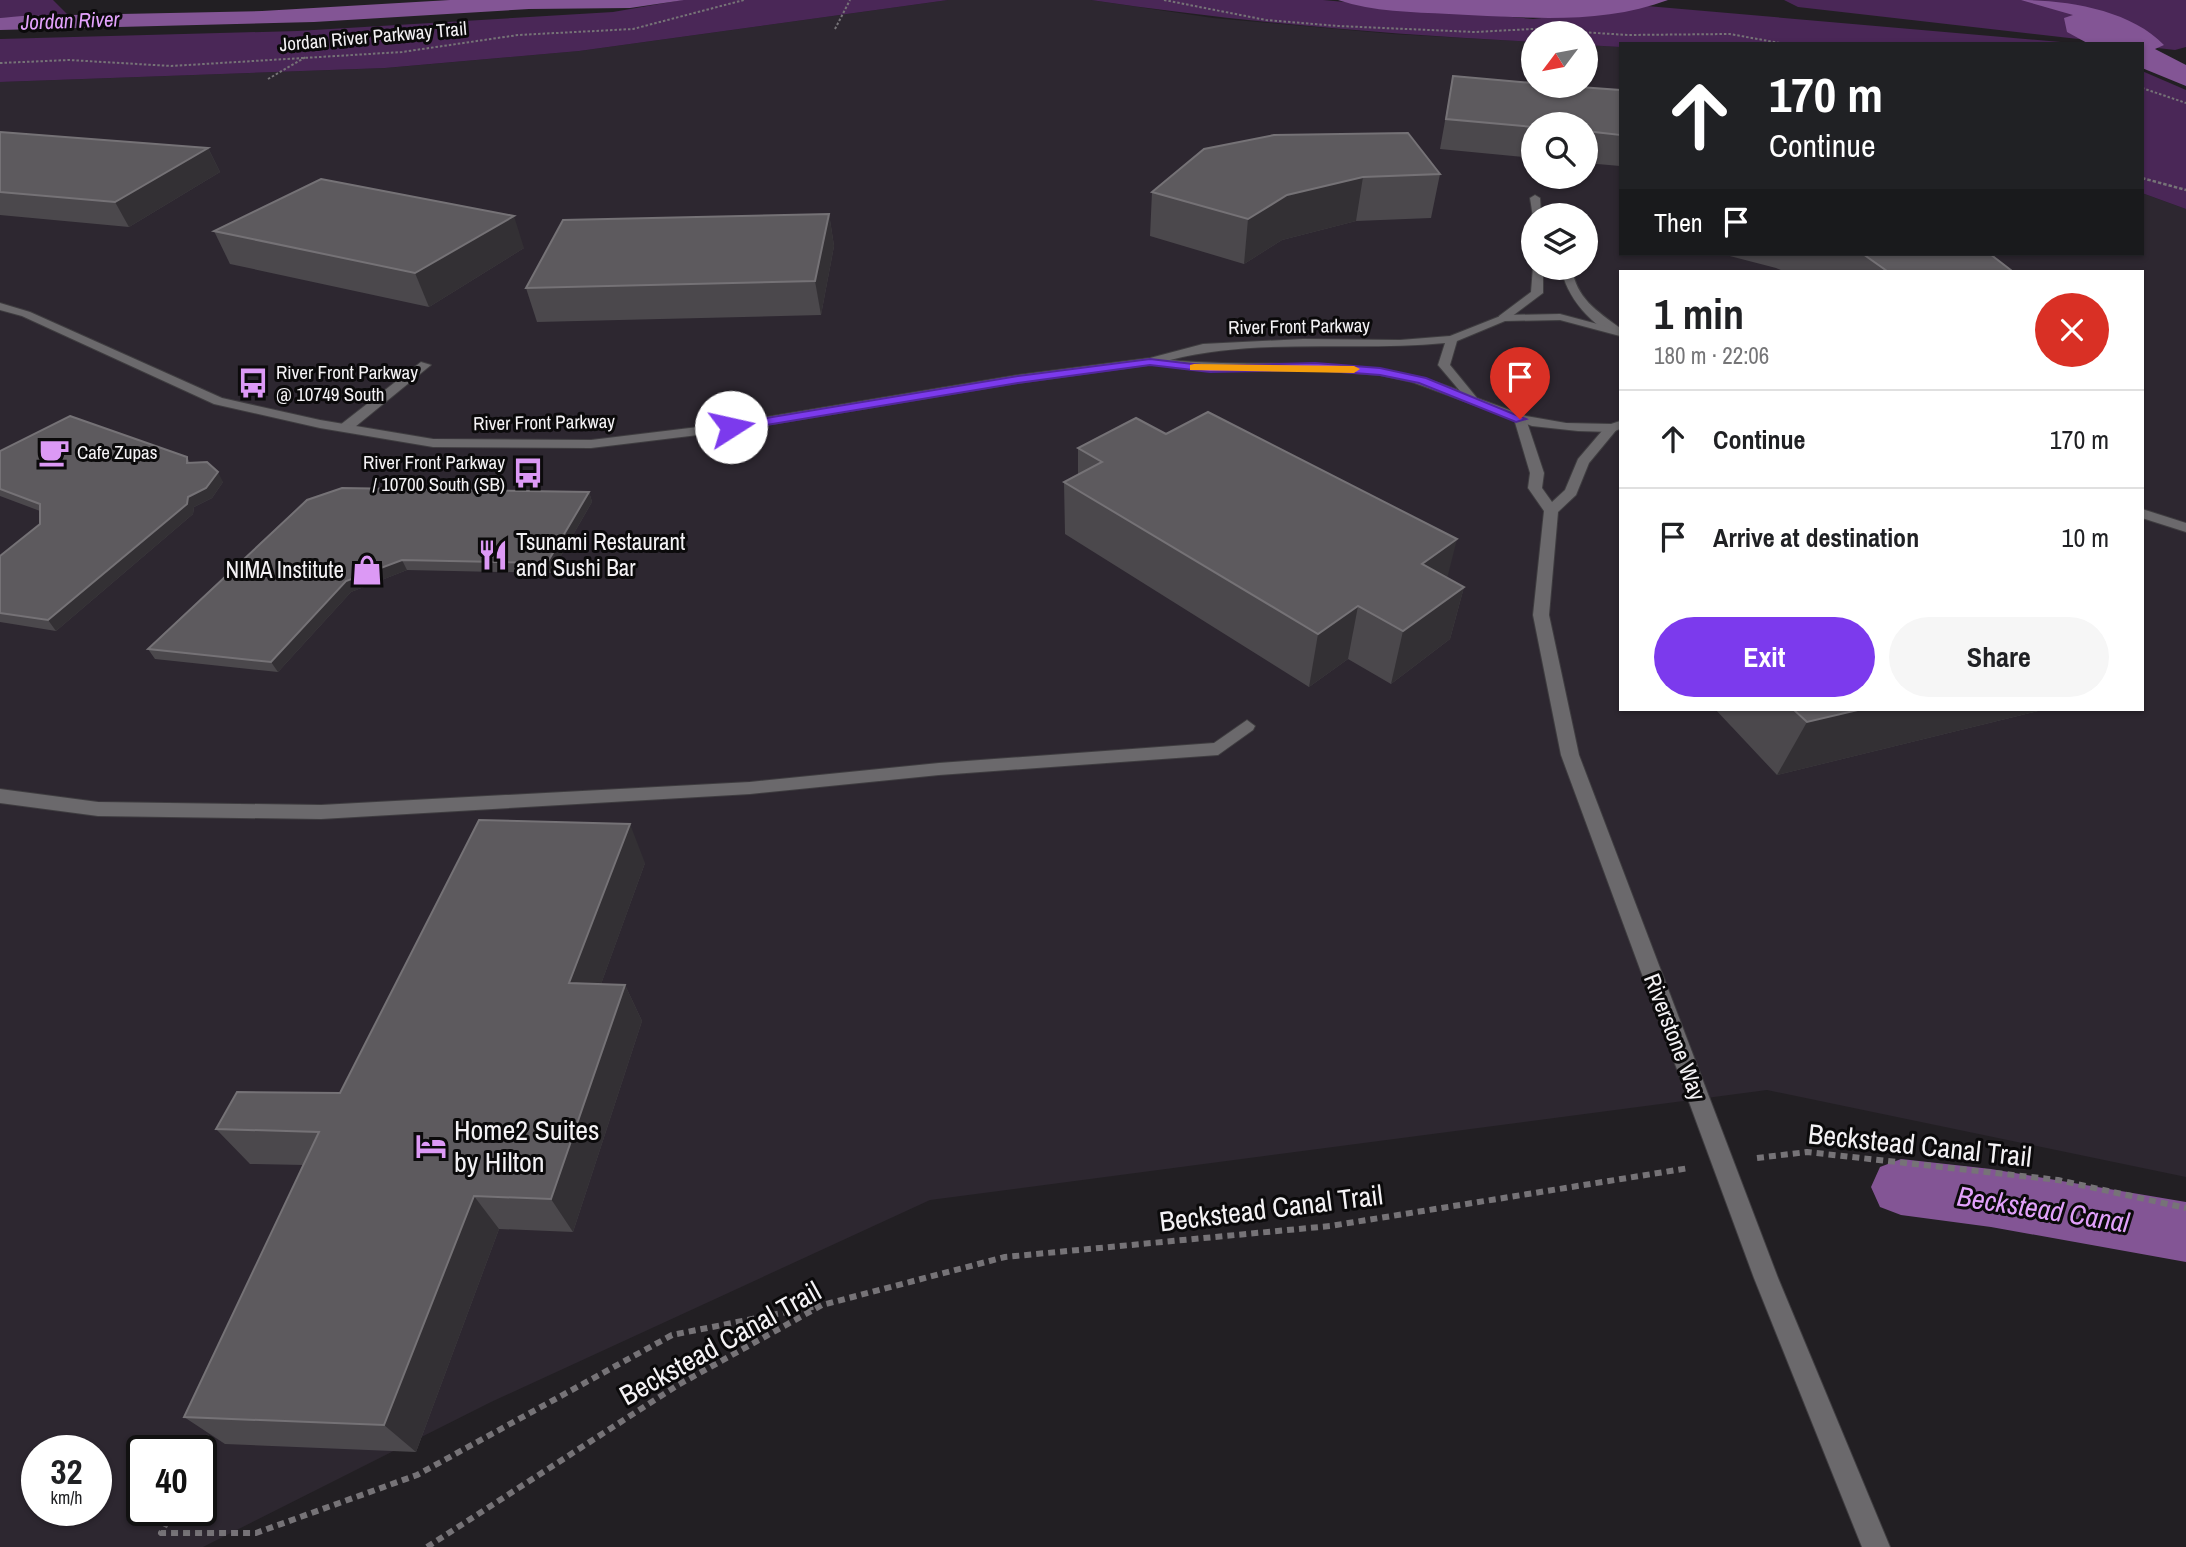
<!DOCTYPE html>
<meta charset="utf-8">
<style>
:root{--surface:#fff;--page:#f6f6f6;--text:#202124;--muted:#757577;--line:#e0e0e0;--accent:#7c3aed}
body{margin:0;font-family:"Archivo Narrow",sans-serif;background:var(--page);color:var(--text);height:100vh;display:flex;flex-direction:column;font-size:26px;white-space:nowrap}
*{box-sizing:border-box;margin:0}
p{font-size:23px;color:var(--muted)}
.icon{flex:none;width:38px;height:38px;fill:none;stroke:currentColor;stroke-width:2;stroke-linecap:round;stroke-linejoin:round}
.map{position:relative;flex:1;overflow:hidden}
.sheet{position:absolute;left:1619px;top:270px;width:525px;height:441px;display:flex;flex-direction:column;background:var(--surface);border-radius:0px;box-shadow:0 2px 5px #0004}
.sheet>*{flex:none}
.top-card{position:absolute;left:1619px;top:42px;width:525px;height:214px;border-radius:0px;box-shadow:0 2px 5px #0004;background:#202124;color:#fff;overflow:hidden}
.needle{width:46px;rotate:238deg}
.tools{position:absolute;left:1521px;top:21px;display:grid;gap:14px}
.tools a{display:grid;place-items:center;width:77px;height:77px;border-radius:50%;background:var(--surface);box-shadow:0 2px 5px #0004;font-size:35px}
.speed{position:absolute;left:21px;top:1435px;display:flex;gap:14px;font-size:35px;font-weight:700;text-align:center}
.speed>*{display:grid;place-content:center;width:91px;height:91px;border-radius:50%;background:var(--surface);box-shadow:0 2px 5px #0004;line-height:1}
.speed small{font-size:18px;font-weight:400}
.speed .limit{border:4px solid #111;border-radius:10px;background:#fff;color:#111}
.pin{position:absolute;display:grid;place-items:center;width:60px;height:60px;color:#fff;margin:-72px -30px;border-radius:50% 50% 50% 0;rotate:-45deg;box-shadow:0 0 7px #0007}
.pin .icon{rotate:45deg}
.me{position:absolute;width:77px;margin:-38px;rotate:80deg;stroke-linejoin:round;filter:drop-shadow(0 0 5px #0008)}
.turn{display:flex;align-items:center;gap:24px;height:147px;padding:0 35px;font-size:32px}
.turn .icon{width:91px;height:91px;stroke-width:2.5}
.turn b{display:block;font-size:49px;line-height:60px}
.then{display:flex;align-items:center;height:66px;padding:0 35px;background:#0003;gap:14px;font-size:26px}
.round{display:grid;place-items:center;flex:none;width:74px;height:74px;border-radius:37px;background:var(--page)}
.overview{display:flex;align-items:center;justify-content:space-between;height:119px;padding:0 35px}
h1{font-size:42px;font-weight:700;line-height:52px}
.primary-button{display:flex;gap:14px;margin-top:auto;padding:14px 35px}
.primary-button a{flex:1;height:80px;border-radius:42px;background:var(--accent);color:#fff;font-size:28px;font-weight:700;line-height:80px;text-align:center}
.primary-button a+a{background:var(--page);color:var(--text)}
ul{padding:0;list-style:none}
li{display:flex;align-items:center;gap:21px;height:98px;padding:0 35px;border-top:2px solid var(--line)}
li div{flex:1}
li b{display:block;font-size:26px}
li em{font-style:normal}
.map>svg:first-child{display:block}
.built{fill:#2d2730;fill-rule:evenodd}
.green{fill:#4a2757}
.water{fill:#835595}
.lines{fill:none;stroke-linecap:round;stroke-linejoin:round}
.canal{fill:#835595;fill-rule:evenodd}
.service-casing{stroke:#3f3d40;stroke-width:2}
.minor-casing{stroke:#3f3d40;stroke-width:2}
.tertiary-casing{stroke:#3f3d40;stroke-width:2}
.path-far2{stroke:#767377;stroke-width:2;stroke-dasharray:2.5 2;stroke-linecap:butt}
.path-far1{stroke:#767377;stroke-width:2.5;stroke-dasharray:3.5 2;stroke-linecap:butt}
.path{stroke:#767377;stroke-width:6;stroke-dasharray:7 5;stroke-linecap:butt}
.service{fill:#6b696c;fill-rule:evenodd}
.minor{fill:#6b696c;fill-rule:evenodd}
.tertiary{fill:#6b696c;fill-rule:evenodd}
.wall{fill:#4b484c}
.shaded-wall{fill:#333034}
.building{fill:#5d5a5e;stroke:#757276;stroke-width:2}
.route{fill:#7c3aed;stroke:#51269a;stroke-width:2}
.slow{fill:#f59e0b}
.labels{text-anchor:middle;stroke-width:6;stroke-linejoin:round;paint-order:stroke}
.far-street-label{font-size:19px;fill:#f4f2f5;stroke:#0b0a0b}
.far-poi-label{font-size:19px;fill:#f4f2f5;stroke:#0b0a0b;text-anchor:start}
.far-water-label{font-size:21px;font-style:italic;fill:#e2a1fb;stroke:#0b0a0b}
.poi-label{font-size:23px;fill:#f4f2f5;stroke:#0b0a0b;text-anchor:start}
.street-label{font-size:23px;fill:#f4f2f5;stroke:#0b0a0b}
.near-poi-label{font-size:28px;fill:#f4f2f5;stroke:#0b0a0b;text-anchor:start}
.near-street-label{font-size:28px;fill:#f4f2f5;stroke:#0b0a0b}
.near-water-label{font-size:28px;font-style:italic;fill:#e2a1fb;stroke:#0b0a0b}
</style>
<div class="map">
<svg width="2186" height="1547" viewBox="0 0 2186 1547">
<rect width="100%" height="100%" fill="#221f23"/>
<path class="built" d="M948,0H1091L1213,18L1393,34L1533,42V86H1586V45L1620,47V254H2142V193L2186,209V1177L1767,1090L930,1200L491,1402L203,1547H0V82L386,68L579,51ZM1533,124H1586V177H1533ZM1533,215H1586V268H1533ZM1620,271H2142V709H1620ZM37,1451H96V1510H37ZM142,1451H201V1510H142Z"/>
<g class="green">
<path d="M0,0H53L68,15L0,18Z"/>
<path d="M682,0H948L579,51L385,68L0,82V39L297,31L613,12Z"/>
<path d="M1091,0H1323L1533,19L1647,6L2084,44H1620V47L1586,45V33H1533V42C1385,34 1238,22 1091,0Z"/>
<path d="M1784,0H2186V47L2175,50L1798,7Z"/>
<path d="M2142,71L2186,90V209L2142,193Z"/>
</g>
<g class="water">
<path d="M450,0H684L630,8L529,9L314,22L0,30V18L22,16L262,11Z"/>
<path d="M1338,0H1668C1599,26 1520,17 1449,14C1412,12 1374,12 1338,0Z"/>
<path d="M2021,0C2067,0 2131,10 2164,45L2155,49L2186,65V86L2142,68V44H2089L2067,32L2064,18L2073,15Z"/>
</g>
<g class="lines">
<path class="canal" d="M1901,1159L1991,1169L2186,1202V1262L1991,1227L1901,1215L1880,1207L1871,1187L1880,1167Z"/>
<g class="service-casing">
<g id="service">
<path d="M1535,195L1540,198L1541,215L1533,217L1530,198Z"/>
<path d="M1533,267L1543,268V293L1507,320H1499V316L1531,292Z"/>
<path d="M1562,268H1572C1576,298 1597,311 1620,328V335C1595,332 1563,293 1562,268Z"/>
<path d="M421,362L431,365L350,431H340V425Z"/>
<path d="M1247,720L1255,726L1253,730L1218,755L939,775L750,794L321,819L98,816L0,803V789L98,802L321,805L750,782L939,763L1214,743Z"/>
</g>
</g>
<g class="minor-casing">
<path id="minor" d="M1520,415L1526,419L1544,473L1542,488L1552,502L1565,490L1578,459L1607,425L1612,424L1618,428L1589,463L1576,495L1558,512L1549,615L1579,755L1778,1278L1890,1547H1862L1754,1278L1561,755L1533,615L1544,511L1528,488L1530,473L1514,419Z"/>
</g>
<g class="tertiary-casing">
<g id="tertiary">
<path d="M0,303L30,312L222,398L320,420L433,439L591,440L731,423L1018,375L1150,358L1203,344L1303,339L1400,340L1450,336L1503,315L1560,314L1620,330V336L1560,320L1505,321L1457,341L1450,365L1477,398L1526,416L1566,423L1611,424L1620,421V429L1612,432L1578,431L1532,426L1412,382L1380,375L1325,371L1187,369L1155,364L1018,383L731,431L591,448L433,447L320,428L214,404L22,316L0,310ZM1445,343L1438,365L1460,391C1362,351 1272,370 1170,360C1259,337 1354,352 1445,343Z"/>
<path d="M2142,509L2186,523V532L2142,518Z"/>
</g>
</g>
<g class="path-far2">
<path d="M1164,0L1266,20L1338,26L1475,32L1532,29L1628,35L1730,34L1785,44"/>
<path d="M835,29L850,0"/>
<path d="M0,63L69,60L171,66L402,52L518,35L633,29L744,0"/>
<path d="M268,79L306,57"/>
<path d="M2142,88L2186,103"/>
</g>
<path class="path-far1" d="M2142,178L2186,190"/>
<g class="path">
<path d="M1757,1158L1807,1152L2058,1180L2186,1208"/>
<path d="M201,1453L212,1431"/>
<path d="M173,1510L161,1533H256L417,1475L672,1335L817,1306"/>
<path d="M427,1547L678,1385L822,1305L1005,1257L1330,1226L1689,1168"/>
</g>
<use href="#service" class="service"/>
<use href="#minor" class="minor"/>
<use href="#tertiary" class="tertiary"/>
</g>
<g class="wall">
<path d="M1453,76L1620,90V166L1586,163V124H1533V158L1440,149Z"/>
<path d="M0,132L208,148L220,172L129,227L0,215Z"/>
<path d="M1204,149L1440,174L1431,218L1356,221L1282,240L1244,264L1150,236L1152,192Z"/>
<path d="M829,214L834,246L821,315L537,322L526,288Z"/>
<path d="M214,231L524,248L429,307L230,264Z"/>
<path d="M1722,254H1990L2012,271H1783L1776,268Z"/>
<path d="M1166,434L1464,587L1450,639L1391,684L1348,659L1309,687L1065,534L1064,482L1078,475V448Z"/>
<path d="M0,451L187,457L190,463L223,482L212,498L194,507L193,514L56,631L0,622V556L40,524V511L0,496Z"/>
<path d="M589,492L592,502L551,573L407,570L351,592L278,672L155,659L148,649Z"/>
<path d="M1715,709H2046L1777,775Z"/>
<path d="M645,863L601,984L625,985L642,1021L573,1232L499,1229L416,1452L225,1444L184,1417L304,1165L250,1164L216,1129L340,1093Z"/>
</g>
<g class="shaded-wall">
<path d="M208,148L220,172L129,227L115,202Z"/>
<path d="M1363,177L1356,221L1282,240L1244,264L1248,219L1287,195Z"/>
<path d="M829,214L834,246L821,315L815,281Z"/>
<path d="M514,216L524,248L429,307L415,273Z"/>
<path d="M218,472L223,482L212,498L194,507L193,514L56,631L48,620Z"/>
<path d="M589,492L592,502L551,573L547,563Z"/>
<path d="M1457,539L1444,591L1422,564Z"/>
<path d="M402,560L407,570L351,592L278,672L271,662L346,581Z"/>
<path d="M1464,587L1450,639L1391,684L1403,631Z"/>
<path d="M1358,606L1348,659L1309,687L1318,634Z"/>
<path d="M1862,709H2046L1777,775L1807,722Z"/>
<path d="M630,824L645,863L588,1020L569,983Z"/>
<path d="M625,985L642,1021L573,1232L551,1199Z"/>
<path d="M474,1196L499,1229L416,1452L384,1425Z"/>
</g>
<g class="building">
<path d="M1453,76L1533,83V86H1566L1620,90V135L1586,131V124H1533V127L1446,119Z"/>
<path d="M0,132L208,148L115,202L0,192Z"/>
<path d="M1408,133L1440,174L1363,177L1287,195L1248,219L1152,192L1204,149L1274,135Z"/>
<path d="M321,179L514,216L415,273L214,231Z"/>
<path d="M829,214L815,281L526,288L563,220Z"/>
<path d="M1863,254H1990L2012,271H1887Z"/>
<path d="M1208,412L1457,539L1422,564L1464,587L1403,631L1358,606L1318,634L1064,482L1102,462L1078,448L1136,418L1166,434Z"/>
<path d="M70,416L187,457V463L207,462L218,472L206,488L188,497L187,504L48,620L0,613V556L40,524V504L0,489V451Z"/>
<path d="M342,488L589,492L547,563L402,560L346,581L271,662L148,649L307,500Z"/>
<path d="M1793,709H1862L1807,722Z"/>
<path d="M479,820L630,824L569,983L625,985L551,1199L474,1196L384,1425L184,1417L319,1132L216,1129L237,1092L340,1093Z"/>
</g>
<path class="route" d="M1150,359L1210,366L1315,363L1380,368L1426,378L1526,419L1516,422L1419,383L1380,375L1315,370L1210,372L1150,365L1018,383L731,431L725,427L731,424L1018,376Z"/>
<path class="slow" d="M1194,364L1354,366L1360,369L1354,373L1190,370V365Z"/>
<defs>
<g id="bus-bare" transform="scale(2.415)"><path d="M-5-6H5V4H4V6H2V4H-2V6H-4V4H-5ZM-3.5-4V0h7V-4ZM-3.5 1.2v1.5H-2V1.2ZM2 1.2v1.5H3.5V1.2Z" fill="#dc99f5" stroke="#0b0a0b" stroke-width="2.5" paint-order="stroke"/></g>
<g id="cafe-bare" transform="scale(2.415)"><path d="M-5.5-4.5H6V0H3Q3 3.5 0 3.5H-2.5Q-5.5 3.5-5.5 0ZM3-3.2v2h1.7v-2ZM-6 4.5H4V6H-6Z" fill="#dc99f5" stroke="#0b0a0b" stroke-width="2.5" paint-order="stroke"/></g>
<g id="restaurant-bare" transform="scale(2.415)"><path d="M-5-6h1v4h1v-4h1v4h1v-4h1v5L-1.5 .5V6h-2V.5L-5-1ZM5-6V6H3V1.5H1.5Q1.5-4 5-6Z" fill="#dc99f5" stroke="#0b0a0b" stroke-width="2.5" paint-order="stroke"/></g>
<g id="shop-bare" transform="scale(2.415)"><path d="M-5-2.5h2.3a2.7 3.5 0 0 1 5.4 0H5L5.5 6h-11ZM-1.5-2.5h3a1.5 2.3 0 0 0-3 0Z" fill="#dc99f5" stroke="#0b0a0b" stroke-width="2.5" paint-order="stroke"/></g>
<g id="hotel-bare" transform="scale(2.415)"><path d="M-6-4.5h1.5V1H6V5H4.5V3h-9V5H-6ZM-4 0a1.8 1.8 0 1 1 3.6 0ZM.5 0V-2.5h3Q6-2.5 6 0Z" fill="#dc99f5" stroke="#0b0a0b" stroke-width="2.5" paint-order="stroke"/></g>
</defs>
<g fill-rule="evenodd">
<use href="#bus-bare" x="253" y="383"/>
<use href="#cafe-bare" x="54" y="452"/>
<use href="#bus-bare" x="528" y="473"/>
<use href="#restaurant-bare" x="493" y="555"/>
<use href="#shop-bare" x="367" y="570"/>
<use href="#hotel-bare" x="431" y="1146"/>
</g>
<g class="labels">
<g class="far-street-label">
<text transform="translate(373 36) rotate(-5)" y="7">Jordan River Parkway Trail</text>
<text transform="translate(1299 326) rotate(-1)" y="7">River Front Parkway</text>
<text transform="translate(544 422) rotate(-1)" y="7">River Front Parkway</text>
</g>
<g class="far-poi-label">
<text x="276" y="379">River Front Parkway<tspan x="276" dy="22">@ 10749 South</tspan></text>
<text x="77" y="459">Cafe Zupas</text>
<text x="505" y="469" text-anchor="end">River Front Parkway<tspan x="505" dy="22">/ 10700 South (SB)</tspan></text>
</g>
<g class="far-water-label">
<text transform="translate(70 21) rotate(-2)" y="7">Jordan River</text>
</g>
<g class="poi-label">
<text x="516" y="550">Tsunami Restaurant<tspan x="516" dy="26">and Sushi Bar</tspan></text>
<text x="344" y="578" text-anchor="end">NIMA Institute</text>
</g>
<g class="street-label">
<text transform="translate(1675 1037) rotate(69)" y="8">Riverstone Way</text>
</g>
<g class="near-poi-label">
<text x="454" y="1140">Home2 Suites<tspan x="454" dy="32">by Hilton</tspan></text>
</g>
<g class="near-street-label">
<text transform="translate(1920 1145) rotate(6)" y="10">Beckstead Canal Trail</text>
<text transform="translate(1271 1208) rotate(-7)" y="10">Beckstead Canal Trail</text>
<text transform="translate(720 1343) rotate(-29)" y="10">Beckstead Canal Trail</text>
</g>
<g class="near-water-label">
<text transform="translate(2043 1209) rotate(9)" y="10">Beckstead Canal</text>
</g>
</g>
</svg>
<div class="tools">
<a><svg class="needle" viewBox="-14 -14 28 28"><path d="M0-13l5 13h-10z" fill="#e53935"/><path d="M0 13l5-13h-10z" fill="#757577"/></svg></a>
<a><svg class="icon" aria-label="search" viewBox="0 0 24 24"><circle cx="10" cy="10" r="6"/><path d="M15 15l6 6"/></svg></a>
<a><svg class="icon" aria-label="layers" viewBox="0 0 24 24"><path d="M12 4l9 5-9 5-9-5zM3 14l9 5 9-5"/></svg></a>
</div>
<div class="speed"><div>32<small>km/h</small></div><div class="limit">40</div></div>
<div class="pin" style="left:1520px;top:419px;background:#d93025"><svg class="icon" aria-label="arrive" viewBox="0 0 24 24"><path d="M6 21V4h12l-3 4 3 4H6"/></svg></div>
<svg class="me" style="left:731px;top:427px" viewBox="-20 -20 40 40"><circle r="19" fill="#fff"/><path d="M0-13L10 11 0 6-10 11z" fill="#7c3aed"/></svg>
<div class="top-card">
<div class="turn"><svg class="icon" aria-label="ahead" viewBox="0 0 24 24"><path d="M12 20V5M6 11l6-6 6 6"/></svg><div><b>170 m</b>Continue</div></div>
<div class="then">Then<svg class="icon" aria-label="arrive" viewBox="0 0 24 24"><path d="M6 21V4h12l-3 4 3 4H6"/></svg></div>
</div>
<section class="sheet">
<div class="overview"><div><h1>1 min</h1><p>180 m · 22:06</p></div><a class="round" style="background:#d93025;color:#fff"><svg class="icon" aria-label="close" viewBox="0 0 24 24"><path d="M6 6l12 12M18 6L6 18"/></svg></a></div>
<ul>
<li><svg class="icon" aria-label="ahead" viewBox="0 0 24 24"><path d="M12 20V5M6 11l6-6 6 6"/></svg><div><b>Continue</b></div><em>170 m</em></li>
<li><svg class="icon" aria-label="arrive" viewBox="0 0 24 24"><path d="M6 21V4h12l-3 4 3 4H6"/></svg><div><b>Arrive at destination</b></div><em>10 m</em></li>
</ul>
<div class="primary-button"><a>Exit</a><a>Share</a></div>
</section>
</div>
